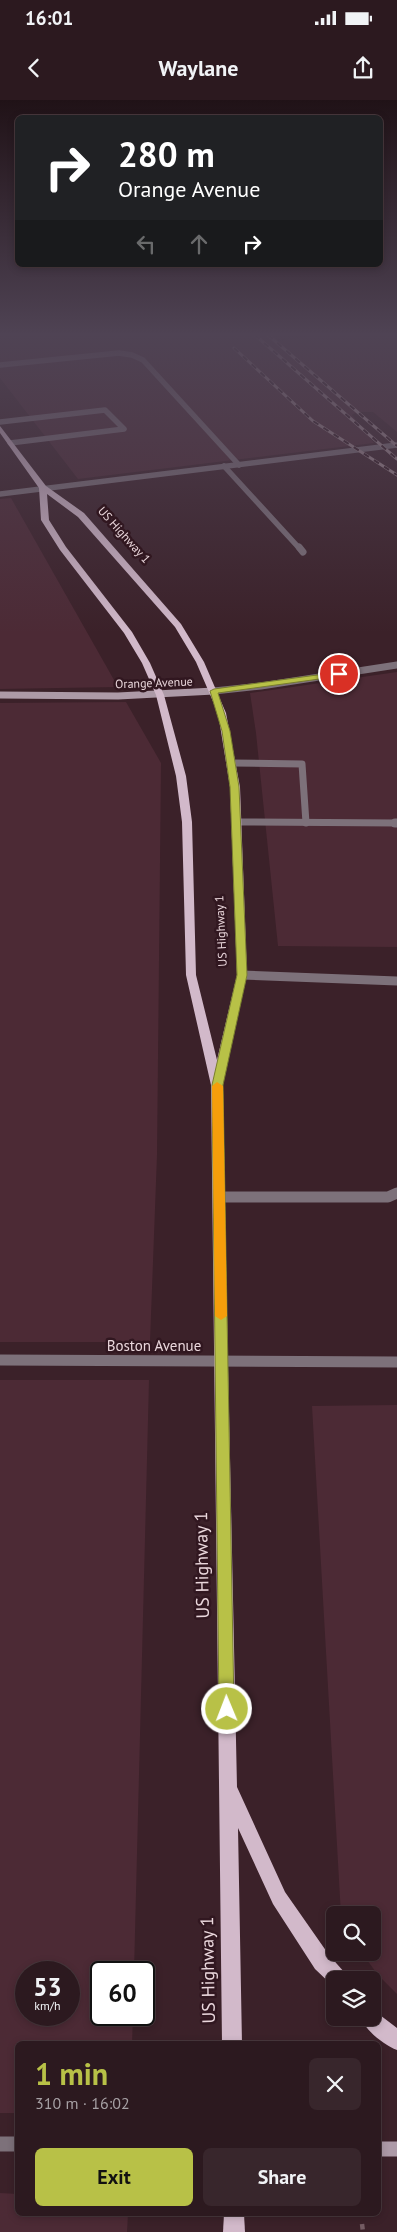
<!DOCTYPE html>
<meta charset="utf-8">
<style>
:root{--surface:#2c191f;--page:#38262c;--text:#f1f3f6;--muted:#a6a0a4;--line:#48383d;--accent:#b8c147}
body{margin:0;font-family:"PT Sans",sans-serif;background:var(--page);color:var(--text);height:100vh;display:flex;flex-direction:column;font-size:19px;white-space:nowrap}
*{box-sizing:border-box;margin:0}
p{font-size:16px;color:var(--muted)}
.icon{flex:none;width:28px;height:28px;fill:none;stroke:currentColor;stroke-width:2;stroke-linecap:round;stroke-linejoin:round}
.map{position:relative;flex:1;overflow:hidden}
.details{position:absolute;left:15px;top:1941px;width:366px;height:175px;display:flex;flex-direction:column;background:var(--surface);border-radius:8px;box-shadow:0 2px 8px #0003,0 0 0 1px var(--line)}
.details>*{flex:none}
.hud{position:absolute;left:15px;top:15px;width:368px;height:152px;border-radius:8px;box-shadow:0 2px 8px #0003,0 0 0 1px var(--line);background:#202124;color:#fff;overflow:hidden}
.tools{position:absolute;left:326px;top:1806px;display:grid;gap:10px}
.tools a{display:grid;place-items:center;width:55px;height:55px;border-radius:8px;background:var(--surface);box-shadow:0 2px 8px #0003,0 0 0 1px var(--line);font-size:25px}
.speed{position:absolute;left:15px;top:1861px;display:flex;gap:10px;font-size:25px;font-weight:700;text-align:center}
.speed>*{display:grid;place-content:center;width:65px;height:65px;border-radius:50%;background:var(--surface);box-shadow:0 2px 8px #0003,0 0 0 1px var(--line);line-height:1}
.speed small{font-size:12px;font-weight:400}
.speed .limit{border:2px solid #111;border-radius:8px;background:#fff;color:#111}
.pin{position:absolute;display:grid;place-items:center;width:42px;height:42px;color:#fff;margin:-21px;border:2px solid #fff;border-radius:50%;box-shadow:0 1px 5px #0007}
.me{position:absolute;width:55px;margin:-28px;rotate:359deg;stroke-linejoin:round;filter:drop-shadow(0 0 4px #0008)}
.turn{display:flex;align-items:center;gap:18px;height:105px;padding:0 20px;font-size:22px}
.turn .icon{width:65px;height:65px;stroke-width:2.5}
.turn b{display:block;font-size:35px;line-height:42px}
.lanes{display:flex;align-items:center;height:48px;padding:0 20px;background:#0003;justify-content:center;gap:25px;direction:ltr}
.lanes .off{opacity:.35}
.round{display:grid;place-items:center;flex:none;width:52px;height:52px;border-radius:8px;background:var(--page)}
.summary{display:flex;align-items:center;justify-content:space-between;height:85px;padding:0 20px}
h1{font-size:30px;font-weight:800;line-height:38px;color:var(--accent)}
.action{display:flex;gap:10px;margin-top:auto;padding:10px 20px}
.action a{flex:1;height:58px;border-radius:8px;background:var(--accent);color:#111;font-size:20px;font-weight:800;line-height:58px;text-align:center}
.action a+a{background:var(--page);color:var(--text)}
.status{display:flex;justify-content:space-between;align-items:center;height:35px;padding:0 25px;background:var(--surface);direction:ltr}
.status svg{height:14px;fill:currentColor}
header{display:flex;justify-content:space-between;align-items:center;height:65px;padding:0 20px;background:var(--surface);font-size:22px;font-weight:800}
.map>svg:first-child{display:block}
.built{fill:#4c2a35;fill-rule:evenodd}
.lines{fill:none;stroke-linecap:round;stroke-linejoin:round}
.path{stroke:#745c63;stroke-width:4.5;stroke-dasharray:5.5 4;stroke-linecap:butt}
.service-far3{stroke:#7d717a;stroke-width:5.5}
.service-far2{stroke:#7d717a;stroke-width:7}
.service-far1{stroke:#7d717a;stroke-width:9}
.service{stroke:#7d717a;stroke-width:11}
.minor{stroke:#7d717a;stroke-width:11}
.tertiary-far2{stroke:#7d717a;stroke-width:5.5}
.tertiary-far1{stroke:#7d717a;stroke-width:7}
.tertiary{stroke:#7d717a;stroke-width:15}
.secondary-far1{stroke:#ad9aa7;stroke-width:7}
.secondary{stroke:#ad9aa7;stroke-width:15}
.primary{fill:#d2b9ca;fill-rule:evenodd}
.rail-casing{stroke:#a48e94;stroke-width:3}
.rail{stroke:#311720;stroke-width:2;stroke-dasharray:6;stroke-linecap:butt}
.route{fill:#b8c147;stroke:#787d2e}
.slow{fill:#f59e0b}
.labels{text-anchor:middle;stroke-width:5;stroke-linejoin:round;paint-order:stroke}
.far-street-label{font-size:12px;fill:#ead7dc;stroke:#311720}
.street-label{font-size:15px;fill:#ead7dc;stroke:#311720}
.near-street-label{font-size:18px;fill:#ead7dc;stroke:#311720}
</style>
<div class="status"><b>16:01</b><svg viewBox="0 0 49 12"><path d="M0 12V9h3v3zM5 12V6h3v6zM10 12V3h3v9zM15 12V0h3v12zM26 1h20v11H26zM47 4h2v5h-2z"/></svg></div>
<header><svg class="icon" aria-label="back" viewBox="0 0 24 24"><path d="M15 5l-7 7 7 7"/></svg>Waylane<svg class="icon" aria-label="share" viewBox="0 0 24 24"><path d="M12 15V3M7 8l5-5 5 5M5 13v7h14v-7"/></svg></header>
<div class="map">
<svg width="397" height="2132" viewBox="0 0 397 2132">
<rect width="100%" height="100%" fill="#3b2129"/>
<g class="built">
<path d="M0,235H269L277,241L322,235H397V332L373,312H357L352,315L374,343L78,379L0,278Z"/>
<path d="M11,398L118,587L0,589V399Z"/>
<path d="M397,572V847L278,846L256,633L250,593Z"/>
<path d="M126,602L161,663L157,1055L150,1242H0V603Z"/>
<path d="M0,1280H149L134,1872H101V1915H133L132,1944H18L17,2013H0ZM69,1872V1915H26V1872Z"/>
<path d="M397,1305V1894L378,1875L362,1853L372,1852V1815H341L312,1306Z"/>
<path d="M0,2093L17,2094L18,2114H128L127,2132H0Z"/>
</g>
<g class="lines">
<path class="path" d="M362,2124L363,2132"/>
<g class="service-far3">
<path d="M0,265L119,253L132,255L143,260L239,365"/>
<path d="M0,322L105,310L124,329L10,343"/>
<path d="M224,366L300,449"/>
</g>
<g class="service-far2">
<path d="M299,447L303,452"/>
<path d="M232,663L302,664L306,723"/>
<path d="M236,722L397,723"/>
</g>
<g class="service-far1">
<path d="M395,723H397"/>
<path d="M242,875L397,881"/>
</g>
<path class="service" d="M219,1097H388L397,1093"/>
<path class="minor" d="M0,1260L397,1262"/>
<path class="tertiary-far2" d="M0,394L397,345"/>
<path class="tertiary-far1" d="M214,591L261,586L397,565"/>
<path class="tertiary" d="M0,2044H18"/>
<path class="secondary-far1" d="M0,595L118,596L214,591"/>
<path class="secondary" d="M379,2049H397"/>
<g class="primary">
<path d="M0,326L46,386L84,413L181,524L204,562L226,613L240,687L247,875L222,982L237,1687L285,1792L329,1855L345,1873L348,1880H335V1888L315,1869L273,1804L238,1728L242,1944H222L211,985L186,875L182,722L176,676L156,595L142,563L124,533L60,450L41,420L39,388L0,333ZM47,394L78,417L175,527L196,562L218,613L230,687L237,875L217,960L196,875L192,722L186,676L164,595L150,563L132,532L66,447L49,420Z"/>
<path d="M372,1909L397,1928V1950C384,1945 365,1930 361,1918H372Z"/>
<path d="M224,2114H244L245,2132H223Z"/>
</g>
<g class="rail-casing">
<g id="rail">
<path d="M255,235L397,359"/>
<path d="M268,235L397,346"/>
<path d="M234,248L313,321L397,375"/>
</g>
</g>
<use href="#rail" class="rail"/>
</g>
<linearGradient id="sky" x2="0" y2="1"><stop stop-color="#201217"/><stop offset="0.44" stop-color="#4f4354"/><stop offset="1" stop-color="#4f4354" stop-opacity="0"/></linearGradient>
<rect width="397" height="533" fill="url(#sky)"/>
<path class="route" d="M339,572H341V576L218,593L230,631L239,687L247,875L223,985L234,1609L232,1614L227,1616L221,1614L219,1609L212,985L237,875L230,687L222,631L210,591L214,589Z"/>
<path class="slow" d="M217,982L223,986L227,1216L221,1220L215,1216L212,986Z"/>
<g class="labels">
<g class="far-street-label">
<text transform="translate(124 435) rotate(48)" y="4">US Highway 1</text>
<text transform="translate(154 583) rotate(-2)" y="4">Orange Avenue</text>
<text transform="translate(221 831) rotate(-93)" y="4">US Highway 1</text>
</g>
<g class="street-label">
<text x="154" y="1251">Boston Avenue</text>
</g>
<g class="near-street-label">
<text transform="translate(202 1465) rotate(-91)" y="6">US Highway 1</text>
<text transform="translate(208 1870) rotate(-91)" y="6">US Highway 1</text>
</g>
</g>
</svg>
<div class="tools">
<a><svg class="icon" aria-label="search" viewBox="0 0 24 24"><circle cx="10" cy="10" r="6"/><path d="M15 15l6 6"/></svg></a>
<a><svg class="icon" aria-label="layers" viewBox="0 0 24 24"><path d="M12 4l9 5-9 5-9-5zM3 14l9 5 9-5"/></svg></a>
</div>
<div class="speed"><div>53<small>km/h</small></div><div class="limit">60</div></div>
<div class="pin" style="left:339px;top:574px;background:#d93025"><svg class="icon" aria-label="arrive" viewBox="0 0 24 24"><path d="M6 21V4h12l-3 4 3 4H6"/></svg></div>
<svg class="me" style="left:227px;top:1609px" viewBox="-20 -20 40 40"><circle r="17" fill="#b8c147" stroke="#fff" stroke-width="3"/><path d="M0-11L8 9 0 5-8 9z" fill="#fff"/></svg>
<div class="hud">
<div class="turn"><svg class="icon" aria-label="right" viewBox="0 0 24 24"><path d="M7 20v-9h11M14 6l5 5-5 5"/></svg><div><b>280 m</b>Orange Avenue</div></div>
<div class="lanes"><svg class="icon off" aria-label="left" viewBox="0 0 24 24"><path d="M17 20v-9H6M10 6l-5 5 5 5"/></svg><svg class="icon off" aria-label="ahead" viewBox="0 0 24 24"><path d="M12 20V5M6 11l6-6 6 6"/></svg><svg class="icon" aria-label="right" viewBox="0 0 24 24"><path d="M7 20v-9h11M14 6l5 5-5 5"/></svg></div>
</div>
<section class="details">
<div class="summary"><div><h1>1 min</h1><p>310 m · 16:02</p></div><a class="round"><svg class="icon" aria-label="close" viewBox="0 0 24 24"><path d="M6 6l12 12M18 6L6 18"/></svg></a></div>
<div class="action"><a>Exit</a><a>Share</a></div>
</section>
</div>
